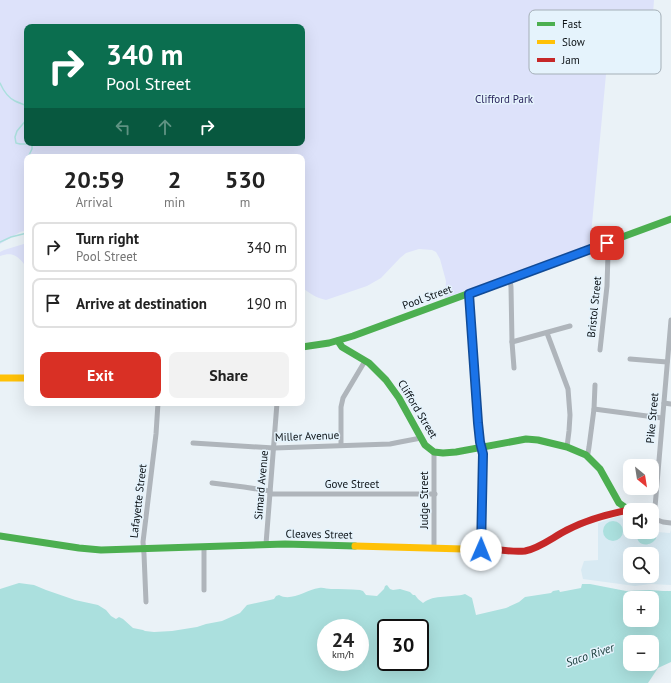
<!DOCTYPE html>
<meta charset="utf-8">
<style>
:root{--surface:#fff;--page:#f2f2f2;--text:#222;--muted:#767676;--line:#e0e0e0;--accent:#d93025}
body{margin:0;font-family:"PT Sans",sans-serif;background:var(--page);color:var(--text);height:100vh;display:flex;flex-direction:column;font-size:15px;white-space:nowrap}
*{box-sizing:border-box;margin:0}
p{font-size:13px;color:var(--muted)}
.icon{flex:none;width:22px;height:22px;fill:none;stroke:currentColor;stroke-width:2;stroke-linecap:round;stroke-linejoin:round}
.map{position:relative;flex:1;overflow:hidden}
.sheet{position:absolute;left:24px;top:154px;width:281px;height:252px;display:flex;flex-direction:column;background:var(--surface);border-radius:8px;box-shadow:0 4px 16px #0002}
.sheet>*{flex:none}
.banner{position:absolute;left:24px;top:24px;width:281px;height:122px;border-radius:8px;box-shadow:0 4px 16px #0002;background:#0b6e4f;color:#fff;overflow:hidden}
.needle{width:26px;rotate:150deg}
.tools{position:absolute;left:623px;top:459px;display:grid;gap:8px}
.tools a{display:grid;place-items:center;width:36px;height:36px;border-radius:8px;background:var(--surface);box-shadow:0 4px 16px #0002;font-size:20px}
.speed{position:absolute;left:317px;top:619px;display:flex;gap:8px;font-size:20px;font-weight:700;text-align:center}
.speed>*{display:grid;place-content:center;width:52px;height:52px;border-radius:50%;background:var(--surface);box-shadow:0 4px 16px #0002;line-height:1}
.speed small{font-size:10px;font-weight:400}
.speed .limit{border:2px solid #111;border-radius:6px;background:#fff;color:#111}
.pin{position:absolute;display:grid;place-items:center;width:34px;height:34px;color:#fff;margin:-17px;border-radius:8px;box-shadow:0 2px 6px #0006}
.me{position:absolute;width:44px;margin:-22px;rotate:1deg;stroke-linejoin:round;filter:drop-shadow(0 0 3px #0008)}
.turn{display:flex;align-items:center;gap:14px;height:84px;padding:0 16px;font-size:18px}
.turn .icon{width:52px;height:52px;stroke-width:2.5}
.turn b{display:block;font-size:28px;line-height:34px}
.lanes{display:flex;align-items:center;height:38px;padding:0 16px;background:#0003;justify-content:center;gap:20px;direction:ltr}
.lanes .off{opacity:.35}
.eta{display:flex;justify-content:space-evenly;align-items:center;height:68px;text-align:center}
.eta b{font-size:24px;font-weight:600;line-height:28px}
.button{display:flex;gap:8px;margin-top:auto;padding:8px 16px}
.button a{flex:1;height:46px;border-radius:8px;background:var(--accent);color:#fff;font-size:16px;font-weight:600;line-height:46px;text-align:center}
.button a+a{background:var(--page);color:var(--text)}
ul{padding:0;list-style:none}
li{display:flex;align-items:center;gap:12px;height:50px;margin:0 8px 6px;padding:0 8px;border:2px solid var(--line);border-radius:8px}
li div{flex:1}
li b{display:block;font-size:15px}
li em{font-style:normal}
.map>svg:first-child{display:block}
.built{fill:#d8eaf3;fill-rule:evenodd}
.green{fill:#dde2fa;fill-rule:evenodd}
.water{fill:#abe0de;fill-rule:evenodd}
.lines{fill:none;stroke-linecap:round;stroke-linejoin:round}
.stream{stroke:#abe0de;stroke-width:1.5}
.street{stroke:#afb5bb;stroke-width:5}
.fast{stroke:#4caf50;stroke-width:7}
.slow{stroke:#ffc107;stroke-width:7}
.jam{stroke:#c62828;stroke-width:7}
.route-casing{stroke:#114b97;stroke-width:10}
.route{stroke:#1a73e8;stroke-width:7}
.labels{text-anchor:middle;stroke-width:3;stroke-linejoin:round;paint-order:stroke}
.park-label{font-size:11px;fill:#251f5a;stroke:#e5f3fc}
.street-label{font-size:11px;fill:#0b1115;stroke:#e5f3fc}
.water-label{font-size:12px;font-style:italic;fill:#183b39;stroke:#e5f3fc}
.key{fill:#e5f3fc;stroke:#a4afb7;stroke-width:1}
.key-label{font-size:11px;fill:#0b1115}
</style>
<div class="map">
<svg width="671" height="683" viewBox="0 0 671 683">
<rect width="100%" height="100%" fill="#eaf2f7"/>
<path class="built" d="M619,516L624,520L630,521V532H652V525L656,528L657,532L670,533L671,530V585L651,584L635,586L583,579L581,570L584,561L598,560V523ZM630,554H652V576H630Z"/>
<g class="green">
<path d="M0,0H654L650,56L608,53L590,245L445,298L446,281L440,259L436,252L432,250L419,249L406,253L400,258L381,278L367,286L326,300C316,298 310,293 302,288V157H27V230L20,232L0,244ZM27,27H302V143H27Z"/>
<path d="M27,243V268C19,257 14,251 0,256V252L4,250Z"/>
</g>
<g class="water">
<circle cx="613" cy="531" r="10"/>
<path d="M652,527C669,542 634,555 637,532H652Z"/>
<path d="M19,583L34,585L46,590L75,600L98,605L106,610L111,616L116,619L119,617L123,619L133,628L143,630L145,631L154,632L172,631L197,627L206,624L222,621L240,613L247,605L270,600L274,599L276,596L279,595C291,602 306,590 319,588C323,587 327,589 331,589C341,589 350,589 360,590L363,591L366,595L377,596L384,589L385,586L387,585L390,589L393,590L400,589L410,592L413,595H415L418,599L423,603C434,594 452,598 465,594L472,598L476,615L506,608L519,602L525,597L551,593L553,591L559,590L560,592L581,588L582,584H590L626,591L650,590L663,591H671V662L658,668L648,683H0V589ZM630,598H652V620H630ZM326,628H360V662H326ZM386,628H420V662H386ZM630,642H652V664H630Z"/>
</g>
<g class="lines">
<g class="stream">
<path d="M0,83C3,90 7,97 15,101C19,103 23,104 27,106"/>
<path d="M27,119L17,131L15,137L16,143L20,144H32V149L28,157"/>
<path d="M27,160L26,165L27,166"/>
<path d="M0,242L11,237L27,233"/>
</g>
<g class="street">
<path d="M510,279L511,287L512,342L514,368"/>
<path d="M469,294L478,423L480,442L483,453L481,549"/>
<path d="M547,333L568,389L570,415L569,431L567,447"/>
<path d="M512,342L570,326"/>
<path d="M600,350L607,286L608,254L607,243"/>
<path d="M630,359L667,362"/>
<path d="M664,403L671,404"/>
<path d="M594,409L662,418"/>
<path d="M193,443L274,448L390,444L400,442L421,438"/>
<path d="M341,445V407L343,398L365,361"/>
<path d="M434,452V548"/>
<path d="M586,455L588,453L589,447L594,409L595,385"/>
<path d="M212,483L244,487L270,491"/>
<path d="M270,494H435"/>
<path d="M652,518L663,522L671,523"/>
<path d="M654,519L671,320"/>
<path d="M266,544L277,403"/>
<path d="M204,590V547"/>
<path d="M146,602L144,554L143,542L156,434L158,403"/>
</g>
<g class="fast">
<path d="M338,341L342,347L369,363L386,380L399,398L425,445L434,452L443,453L456,452L526,439L538,440L567,447L586,455L600,469L619,503L629,510"/>
<path d="M302,347L329,343L353,336L671,219"/>
<path d="M0,536L79,548L101,550L285,544L355,546"/>
</g>
<g class="slow">
<path d="M0,378H27"/>
<path d="M355,546L500,550"/>
</g>
<path class="jam" d="M500,550C508,551 517,552 525,551C540,548 553,537 567,530C586,520 608,514 629,510"/>
</g>
<g class="lines">
<g class="route-casing">
<path id="route" d="M481,550L483,454L480,442L478,423L469,294L607,243"/>
</g>
<use href="#route" class="route"/>
</g>
<g class="labels">
<g class="park-label">
<text x="504" y="103">Clifford Park</text>
</g>
<g class="street-label">
<text transform="translate(427 297) rotate(-20)" y="4">Pool Street</text>
<text transform="translate(594 307) rotate(-84)" y="4">Bristol Street</text>
<text transform="translate(418 409) rotate(59)" y="4">Clifford Street</text>
<text transform="translate(652 418) rotate(-85)" y="4">Pike Street</text>
<text transform="translate(307 436) rotate(-2)" y="4">Miller Avenue</text>
<text x="352" y="488">Gove Street</text>
<text transform="translate(261 485) rotate(-85)" y="4">Simard Avenue</text>
<text transform="translate(424 500) rotate(-90)" y="4">Judge Street</text>
<text transform="translate(138 501) rotate(-83)" y="4">Lafayette Street</text>
<text transform="translate(319 534) rotate(1)" y="4">Cleaves Street</text>
</g>
<g class="water-label">
<text transform="translate(590 655) rotate(-19)" y="4">Saco River</text>
</g>
</g>
<rect x="529" y="10" width="132" height="64" rx="6" class="key"/>
<rect x="537" y="22" width="18" height="4" fill="#4caf50"/>
<rect x="537" y="40" width="18" height="4" fill="#ffc107"/>
<rect x="537" y="58" width="18" height="4" fill="#c62828"/>
<g class="key-label">
<text x="562" y="28">Fast</text>
<text x="562" y="46">Slow</text>
<text x="562" y="64">Jam</text>
</g>
</svg>
<div class="tools">
<a><svg class="needle" viewBox="-14 -14 28 28"><path d="M0-13l5 13h-10z" fill="#e53935"/><path d="M0 13l5-13h-10z" fill="#767676"/></svg></a>
<a><svg class="icon" aria-label="sound" viewBox="0 0 24 24"><path d="M4 9h4l5-4v14l-5-4H4zM17 9q2 3 0 6"/></svg></a>
<a><svg class="icon" aria-label="search" viewBox="0 0 24 24"><circle cx="10" cy="10" r="6"/><path d="M15 15l6 6"/></svg></a>
<a>+</a>
<a>−</a>
</div>
<div class="speed"><div>24<small>km/h</small></div><div class="limit">30</div></div>
<div class="pin" style="left:607px;top:243px;background:#d93025"><svg class="icon" aria-label="arrive" viewBox="0 0 24 24"><path d="M6 21V4h12l-3 4 3 4H6"/></svg></div>
<svg class="me" style="left:481px;top:550px" viewBox="-20 -20 40 40"><circle r="19" fill="#fff"/><path d="M0-13L10 11 0 6-10 11z" fill="#1a73e8"/></svg>
<div class="banner">
<div class="turn"><svg class="icon" aria-label="right" viewBox="0 0 24 24"><path d="M7 20v-9h11M14 6l5 5-5 5"/></svg><div><b>340 m</b>Pool Street</div></div>
<div class="lanes"><svg class="icon off" aria-label="left" viewBox="0 0 24 24"><path d="M17 20v-9H6M10 6l-5 5 5 5"/></svg><svg class="icon off" aria-label="ahead" viewBox="0 0 24 24"><path d="M12 20V5M6 11l6-6 6 6"/></svg><svg class="icon" aria-label="right" viewBox="0 0 24 24"><path d="M7 20v-9h11M14 6l5 5-5 5"/></svg></div>
</div>
<section class="sheet">
<div class="eta">
<div><b>20:59</b><p>Arrival</p></div>
<div><b>2</b><p>min</p></div>
<div><b>530</b><p>m</p></div>
</div>
<ul>
<li><svg class="icon" aria-label="right" viewBox="0 0 24 24"><path d="M7 20v-9h11M14 6l5 5-5 5"/></svg><div><b>Turn right</b><p>Pool Street</p></div><em>340 m</em></li>
<li><svg class="icon" aria-label="arrive" viewBox="0 0 24 24"><path d="M6 21V4h12l-3 4 3 4H6"/></svg><div><b>Arrive at destination</b></div><em>190 m</em></li>
</ul>
<div class="button"><a>Exit</a><a>Share</a></div>
</section>
</div>
